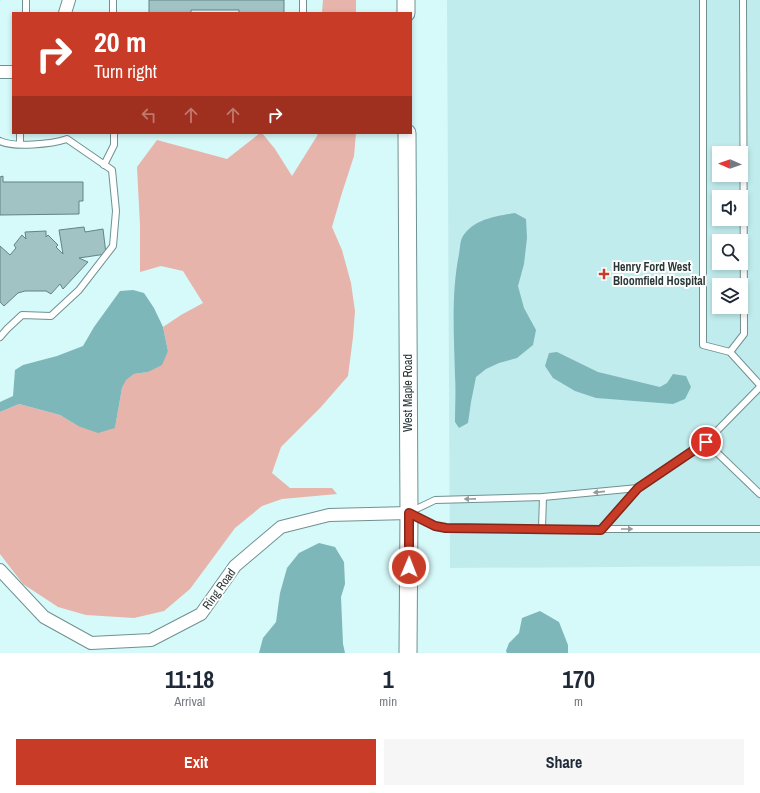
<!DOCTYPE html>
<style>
:root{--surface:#fff;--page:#f6f6f7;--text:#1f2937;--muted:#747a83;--accent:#c73b27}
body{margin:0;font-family:"Archivo Narrow",sans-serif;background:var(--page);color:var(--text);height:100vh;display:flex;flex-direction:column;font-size:15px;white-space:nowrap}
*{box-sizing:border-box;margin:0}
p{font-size:13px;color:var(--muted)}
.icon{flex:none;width:22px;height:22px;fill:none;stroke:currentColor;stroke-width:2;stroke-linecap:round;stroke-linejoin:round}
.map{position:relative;height:653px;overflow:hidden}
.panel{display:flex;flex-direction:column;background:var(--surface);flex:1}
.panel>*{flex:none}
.guide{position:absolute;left:12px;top:12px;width:400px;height:122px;border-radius:0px;box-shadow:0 2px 6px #0003;background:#c73b27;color:#fff;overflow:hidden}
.needle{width:26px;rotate:272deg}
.buttons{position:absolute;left:712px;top:146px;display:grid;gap:8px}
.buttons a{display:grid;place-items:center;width:36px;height:36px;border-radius:0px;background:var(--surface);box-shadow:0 2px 6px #0003;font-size:20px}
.pin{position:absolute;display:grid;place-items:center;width:34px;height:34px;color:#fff;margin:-17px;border:2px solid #fff;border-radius:50%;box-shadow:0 1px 4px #0007}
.me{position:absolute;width:44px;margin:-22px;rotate:1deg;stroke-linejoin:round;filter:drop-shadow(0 0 3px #0008)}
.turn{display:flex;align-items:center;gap:14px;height:84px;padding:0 16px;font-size:18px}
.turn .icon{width:52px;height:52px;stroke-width:2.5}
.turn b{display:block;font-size:28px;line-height:34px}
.lanes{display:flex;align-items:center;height:38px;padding:0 16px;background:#0003;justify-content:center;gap:20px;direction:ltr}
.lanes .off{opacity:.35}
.eta{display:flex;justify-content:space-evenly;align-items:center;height:68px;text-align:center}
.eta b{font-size:24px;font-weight:700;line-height:28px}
.button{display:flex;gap:8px;margin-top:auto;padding:8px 16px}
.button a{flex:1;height:46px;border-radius:0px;background:var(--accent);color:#fff;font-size:16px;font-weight:700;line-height:46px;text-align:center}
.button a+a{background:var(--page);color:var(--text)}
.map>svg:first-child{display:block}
.built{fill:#c1eced;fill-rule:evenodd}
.forest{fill:#e6b4aa}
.water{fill:#7eb7b9}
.building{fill:#a2c3c4;stroke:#638384}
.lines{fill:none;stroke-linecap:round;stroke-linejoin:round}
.lane-casing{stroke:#719191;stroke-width:8}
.street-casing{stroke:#719191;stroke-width:14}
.secondary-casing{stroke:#719191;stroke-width:19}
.lane{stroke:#fff;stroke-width:6}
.street{stroke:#fff;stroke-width:12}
.secondary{stroke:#fff;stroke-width:17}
.oneway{fill:#949b9b}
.route-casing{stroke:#812619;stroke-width:10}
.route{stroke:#c73b27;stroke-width:7}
.poi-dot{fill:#c73b27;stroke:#fefefe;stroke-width:1.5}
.labels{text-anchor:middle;stroke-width:4;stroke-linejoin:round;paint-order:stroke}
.poi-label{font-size:12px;font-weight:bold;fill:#2a3737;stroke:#fefefe;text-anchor:start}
.street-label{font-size:12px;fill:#2a3737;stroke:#fefefe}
</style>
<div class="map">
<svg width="760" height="653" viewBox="0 0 760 653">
<rect width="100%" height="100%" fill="#d6f9f9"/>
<path class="built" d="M447,0H760V566L450,568ZM719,153H741V175H719ZM719,197H741V219H719ZM719,241H741V263H719ZM719,285H741V307H719Z"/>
<g class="forest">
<path d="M323,0H356V13H322Z"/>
<path d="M260,133H262L275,149L292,176L317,136L318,133H356L354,156L341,196L332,227L342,250L351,283L355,311L353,337L348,376L321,407L281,447L272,473L290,488H332L337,494L282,499L262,506L235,528L190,589L164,611L134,618L86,615L58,607L23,584L0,554V412L19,404L60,415L78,426L115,428L122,388L125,380L134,374L148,372L168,351L163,327L181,315L203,303L183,271L161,266L140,272V225L137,167L157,140L227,159Z"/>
</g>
<g class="water">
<path d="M515,213L526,219L527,238L524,264L518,286L524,308L536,330L533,345L517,358L499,363L486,369L476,377L471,402L468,423L459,428L455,422C455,407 456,391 455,376C454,335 451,294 459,254C460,249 460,240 463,236C474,219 497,216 515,213Z"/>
<path d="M133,290L144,293L154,308L163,327L168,351L162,365L148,372L134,374L126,380L122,388L115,428L98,433L78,426L60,415L19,404L0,412V402L13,396L15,370L23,365L57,356L83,346L94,327L120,291Z"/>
<path d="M557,352L598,372L660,387L667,383L673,374L686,376L691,387L685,399L673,404L596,398L575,391L553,378L545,366L549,353Z"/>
<path d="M319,543L335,547L344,562L345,584L341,597L343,644L345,653H259L263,638L276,622L280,593L287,568L299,553Z"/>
<path d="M540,611L559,622L568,645V653H507L506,651L509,643L519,633L522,618Z"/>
</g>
<g class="building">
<path d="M149,0H284V13H239V10H191V13H149Z"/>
<path d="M3,176V182H83V201H79V214L0,215V177Z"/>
<path d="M84,227L85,232L103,229L106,254L79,258L88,262L63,289L60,284L51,294L46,291H25L18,293L4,306L0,302V246L10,255L16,248L14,245L22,235L26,239L25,232L46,231V237L48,235L58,245L56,247L63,254L59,230Z"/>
</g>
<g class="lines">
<g class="lane-casing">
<g id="lane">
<path d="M26,0V13"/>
<path d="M113,0V13"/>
<path d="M303,0V13"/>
<path d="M703,0V345L730,352L760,385"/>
<path d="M0,141C14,148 52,144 67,139L112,170L116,211L113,246L79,290L51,316L22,315L7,329L0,337"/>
<path d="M20,144V133"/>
<path d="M104,165L114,145V133"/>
<path d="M730,352L744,334L743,0"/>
<path d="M706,442L760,494"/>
<path d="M410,512L435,500L543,497L638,488"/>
<path d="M410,514L435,526L446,529H760"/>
<path d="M542,528L543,497"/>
<path d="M601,530L638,488L706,442L760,387"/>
</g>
</g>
<g class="street-casing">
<g id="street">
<path d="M65,13L69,0"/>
<path d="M0,72H13"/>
<path d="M0,570L44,617L91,643L151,640L201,614L235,566L281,527L329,515L409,513"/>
</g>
</g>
<g class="secondary-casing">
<g id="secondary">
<path d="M406,0V13"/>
<path d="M407,133L409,513L408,653"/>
</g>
</g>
<use href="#lane" class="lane"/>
<use href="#street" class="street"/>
<use href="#secondary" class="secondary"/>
</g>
<defs><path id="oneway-solid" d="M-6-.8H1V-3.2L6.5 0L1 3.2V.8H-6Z"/></defs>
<g class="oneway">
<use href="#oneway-solid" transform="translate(599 492) rotate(174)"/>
<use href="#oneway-solid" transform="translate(470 499) rotate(179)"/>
<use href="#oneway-solid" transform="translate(627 529)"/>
</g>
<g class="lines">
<g class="route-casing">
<path id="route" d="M409,567V513L435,526L446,528L601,530L638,488L706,442"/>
</g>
<use href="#route" class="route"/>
</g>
<path class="poi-dot" d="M602 268h4v4h4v4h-4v4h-4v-4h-4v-4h4z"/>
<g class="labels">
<g class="poi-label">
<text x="613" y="271">Henry Ford West<tspan x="613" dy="14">Bloomfield Hospital</tspan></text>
</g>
<g class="street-label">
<text transform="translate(408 393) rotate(-90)" y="4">West Maple Road</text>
<text transform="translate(219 589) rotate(-54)" y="4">Ring Road</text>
</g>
</g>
</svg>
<div class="buttons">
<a><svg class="needle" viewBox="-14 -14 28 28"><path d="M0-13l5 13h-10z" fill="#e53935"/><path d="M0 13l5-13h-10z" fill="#747a83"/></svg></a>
<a><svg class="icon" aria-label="sound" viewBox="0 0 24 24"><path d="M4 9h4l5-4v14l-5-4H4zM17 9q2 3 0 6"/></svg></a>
<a><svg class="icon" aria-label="search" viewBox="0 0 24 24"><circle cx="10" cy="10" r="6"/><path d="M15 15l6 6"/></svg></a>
<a><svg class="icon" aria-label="layers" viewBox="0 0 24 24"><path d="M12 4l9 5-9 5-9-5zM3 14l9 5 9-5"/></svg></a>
</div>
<div class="pin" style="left:706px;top:442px;background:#d93025"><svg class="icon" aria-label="arrive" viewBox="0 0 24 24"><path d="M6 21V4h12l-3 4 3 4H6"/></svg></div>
<svg class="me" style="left:409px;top:567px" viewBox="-20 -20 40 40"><circle r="17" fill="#c73b27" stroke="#fff" stroke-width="3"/><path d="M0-11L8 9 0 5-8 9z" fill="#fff"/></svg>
<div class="guide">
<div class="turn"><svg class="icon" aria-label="right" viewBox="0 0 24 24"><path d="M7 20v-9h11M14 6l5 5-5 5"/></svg><div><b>20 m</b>Turn right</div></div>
<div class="lanes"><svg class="icon off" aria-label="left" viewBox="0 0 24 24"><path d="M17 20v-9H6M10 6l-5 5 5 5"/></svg><svg class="icon off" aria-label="ahead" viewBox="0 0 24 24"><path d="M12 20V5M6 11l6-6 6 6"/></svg><svg class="icon off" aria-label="ahead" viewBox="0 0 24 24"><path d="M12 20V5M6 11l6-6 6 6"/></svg><svg class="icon" aria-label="right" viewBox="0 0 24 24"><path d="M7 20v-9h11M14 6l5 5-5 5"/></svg></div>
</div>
</div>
<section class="panel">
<div class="eta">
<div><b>11:18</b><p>Arrival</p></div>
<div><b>1</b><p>min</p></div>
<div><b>170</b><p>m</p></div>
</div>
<div class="button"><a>Exit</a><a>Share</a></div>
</section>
